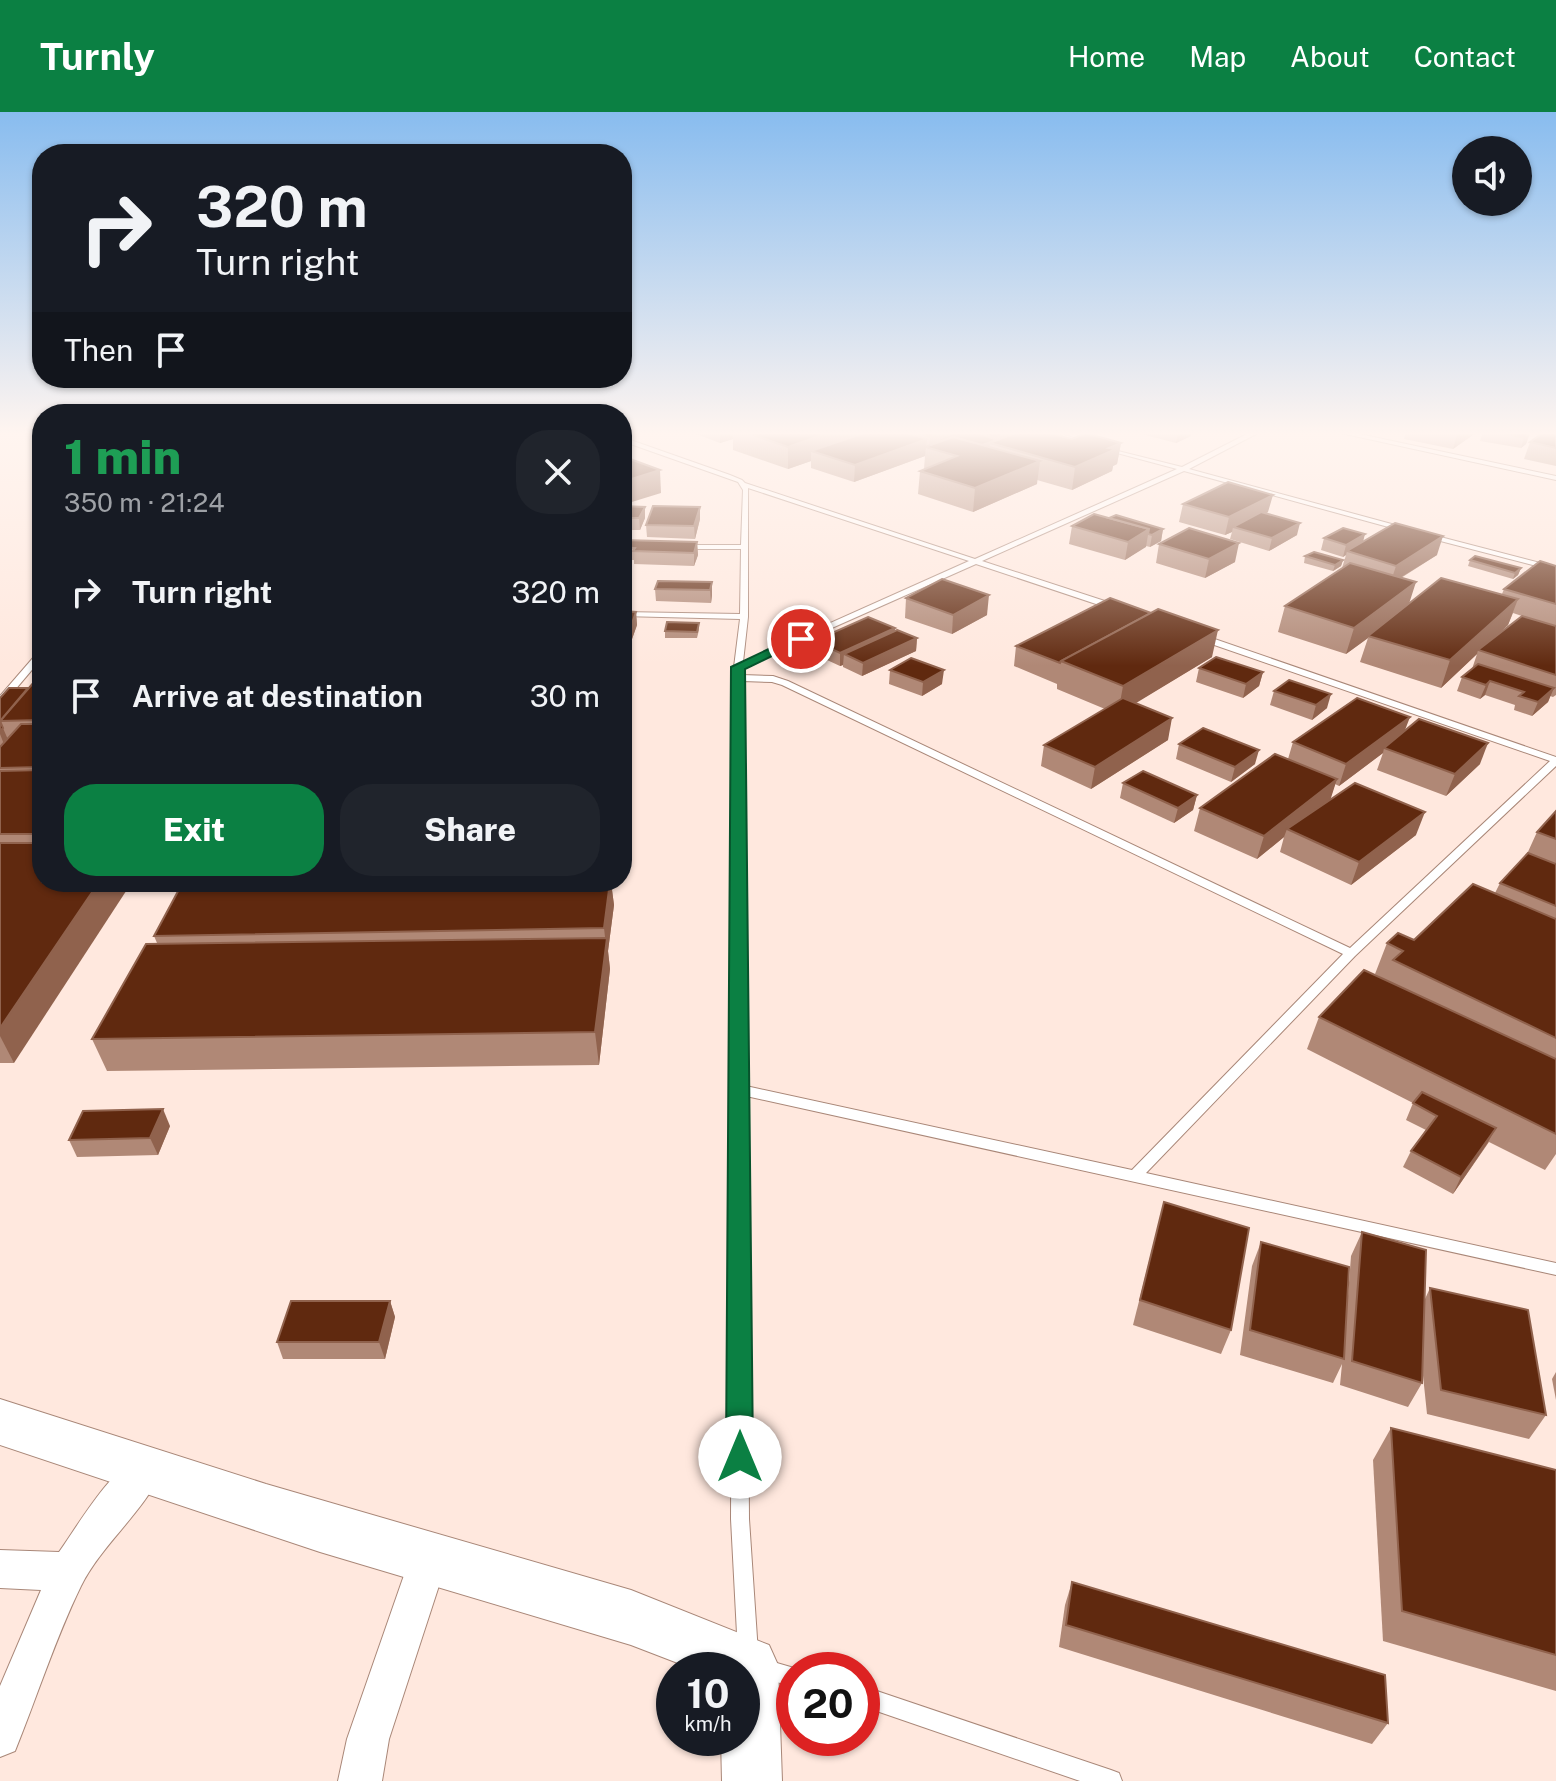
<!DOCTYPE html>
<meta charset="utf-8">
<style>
:root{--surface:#171b24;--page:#20242c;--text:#f1f3f6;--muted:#9ea1a6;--accent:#0b8043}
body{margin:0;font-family:"Public Sans",sans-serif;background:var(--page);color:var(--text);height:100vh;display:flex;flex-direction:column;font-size:30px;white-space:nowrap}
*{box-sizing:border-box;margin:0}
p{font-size:26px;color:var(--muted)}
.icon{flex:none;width:44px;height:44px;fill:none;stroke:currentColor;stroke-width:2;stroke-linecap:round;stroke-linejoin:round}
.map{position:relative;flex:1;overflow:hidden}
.side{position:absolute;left:32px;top:292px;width:600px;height:488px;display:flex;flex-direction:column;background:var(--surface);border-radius:32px;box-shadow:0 2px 6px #0004}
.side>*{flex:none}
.banner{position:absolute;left:32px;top:32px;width:600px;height:244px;border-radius:32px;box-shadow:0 2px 6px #0004;background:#171b24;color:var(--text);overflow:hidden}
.tools{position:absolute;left:1452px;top:24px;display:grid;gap:16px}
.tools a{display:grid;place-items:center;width:80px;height:80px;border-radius:50%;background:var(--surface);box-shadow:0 2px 6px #0004;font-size:40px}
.speed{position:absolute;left:656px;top:1540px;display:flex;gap:16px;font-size:40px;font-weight:700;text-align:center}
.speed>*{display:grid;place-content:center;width:104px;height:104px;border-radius:50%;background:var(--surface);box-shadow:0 2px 6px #0004;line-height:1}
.speed small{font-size:20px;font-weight:400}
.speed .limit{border:12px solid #d22;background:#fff;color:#111}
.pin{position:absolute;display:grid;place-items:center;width:68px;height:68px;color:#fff;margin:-34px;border:4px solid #fff;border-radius:50%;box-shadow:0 2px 8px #0007}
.me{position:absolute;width:88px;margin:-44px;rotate:0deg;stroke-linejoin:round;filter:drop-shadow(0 0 6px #0008)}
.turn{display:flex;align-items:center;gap:28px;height:168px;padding:0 32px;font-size:36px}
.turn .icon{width:104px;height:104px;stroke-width:2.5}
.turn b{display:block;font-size:56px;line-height:68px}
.then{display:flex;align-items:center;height:76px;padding:0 32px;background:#0003;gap:16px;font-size:30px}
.round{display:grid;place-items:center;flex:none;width:84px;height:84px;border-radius:32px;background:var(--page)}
.headline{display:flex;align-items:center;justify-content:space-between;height:136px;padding:0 32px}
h1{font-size:48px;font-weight:800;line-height:60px;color:#1e9e55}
.cta{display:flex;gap:16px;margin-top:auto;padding:16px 32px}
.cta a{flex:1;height:92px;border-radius:32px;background:var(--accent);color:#fff;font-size:32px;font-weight:800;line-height:92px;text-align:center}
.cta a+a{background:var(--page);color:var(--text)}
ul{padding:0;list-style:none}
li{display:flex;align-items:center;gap:24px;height:104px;padding:0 32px}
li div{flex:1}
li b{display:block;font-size:30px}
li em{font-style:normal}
header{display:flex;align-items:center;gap:48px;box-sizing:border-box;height:112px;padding:0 40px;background:var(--accent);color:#fff}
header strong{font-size:38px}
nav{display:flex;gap:44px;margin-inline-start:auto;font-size:28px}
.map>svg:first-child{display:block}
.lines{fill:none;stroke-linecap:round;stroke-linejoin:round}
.lane-casing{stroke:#a98778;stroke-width:2}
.street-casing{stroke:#a98778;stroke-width:2}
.secondary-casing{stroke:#a98778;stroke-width:2}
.lane{fill:#fff;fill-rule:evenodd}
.street{fill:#fff;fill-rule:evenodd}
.secondary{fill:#fff;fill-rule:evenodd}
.wall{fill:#b08876;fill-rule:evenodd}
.shaded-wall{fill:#90624d}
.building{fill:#60290f;stroke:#90624d;stroke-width:2}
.route{fill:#0b8043;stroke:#07532c;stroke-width:2}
</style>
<header>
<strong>Turnly</strong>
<nav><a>Home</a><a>Map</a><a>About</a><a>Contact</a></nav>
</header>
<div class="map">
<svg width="1556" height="1669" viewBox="0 0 1556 1669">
<rect width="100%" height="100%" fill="#ffe8de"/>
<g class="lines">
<g class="lane-casing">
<g id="lane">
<path d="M1044,320H1055L1089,331L1086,333Z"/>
<path d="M1251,320H1260L1189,357L1410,417L1403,419L1184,359L982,449L1117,493V497H1111L976,452L742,556V563L773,564L788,569L1350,836L1550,649L1197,527V523H1203L1556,645V654L1355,844L1146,1061L1556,1151V1163L746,984L749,1407L758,1541L755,1548L748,1551L741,1548L738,1541L731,1407L734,555L740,507L622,504V500L740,502L741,437H684L680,435L684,433H741L743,378L738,370L622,329V325L730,363L742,368L745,371L975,447L1177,357L1102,337V335L1182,355ZM748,376L969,449L743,550L748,505ZM743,569L772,570L782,573L1343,842L1132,1058L746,974Z"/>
<path d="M1336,320H1350L1556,364V368Z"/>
<path d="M1425,421L1556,455V459L1425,425Z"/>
<path d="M42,538V546L3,592L0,593V584L39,539Z"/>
<path d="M763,1547L801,1558H794V1575L756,1564L753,1557L756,1550Z"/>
<path d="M862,1574L1111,1658L1119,1661L1122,1669H1080L862,1594Z"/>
</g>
</g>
<g class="street-casing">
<g id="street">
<path d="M144,1342L157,1347L162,1359C143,1401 102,1432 81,1474C55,1527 37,1585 15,1639L0,1645V1574L41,1478L0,1476V1438L59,1440C79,1412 112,1354 144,1342Z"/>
<path d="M429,1427L442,1433L448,1446L389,1627L382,1669H338L347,1627L410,1446L416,1433Z"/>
</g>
</g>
<g class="secondary-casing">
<path id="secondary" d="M0,1287L266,1372L631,1478L769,1533L778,1553L782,1669H722L721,1626H742V1558H696L631,1533L320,1440L0,1333Z"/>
</g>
<use href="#lane" class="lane"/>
<use href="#street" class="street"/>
<use href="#secondary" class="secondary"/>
</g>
<g class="wall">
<path d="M691,320H1030L1072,327L1121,331L1117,352L1113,354L1112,359L1072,378L1037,368V372L973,400L918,382L920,359L924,357L925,344L854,370L811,356V349L788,357L733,338V327L720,331Z"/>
<path d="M1134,320H1191V324L1176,331Z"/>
<path d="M1406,320H1477L1453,337L1404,327Z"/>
<path d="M1483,320H1527L1530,321L1526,332L1521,336L1480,329Z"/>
<path d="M1556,320V354L1524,347L1530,330Z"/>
<path d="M1183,392L1268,400L1266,401L1297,423L1269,439L1230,427L1232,420L1225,423L1179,410Z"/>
<path d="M622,394L645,406L640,418H622Z"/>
<path d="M1109,406L1163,417L1161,429L1150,435L1146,434L1125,448L1069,432L1072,414Z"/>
<path d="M700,407L695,427L647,425L646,413Z"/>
<path d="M1324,426L1363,430L1437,443L1401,466L1409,491L1502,482L1504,477L1556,454V583L1553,585L1550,584L1548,590L1532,604L1514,598L1515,593L1485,583L1480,587L1457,579L1462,565L1472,557L1477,542L1441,576L1360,550L1368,526L1346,542L1278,520L1285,494L1342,456L1346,443L1343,445L1321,438ZM1513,501L1522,504L1495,525L1508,513Z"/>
<path d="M622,428L697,430L698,443L694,454L634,452V448H622Z"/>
<path d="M1159,432L1235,450L1205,466L1156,451Z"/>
<path d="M1305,444L1343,448L1341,454L1333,459L1304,451Z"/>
<path d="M1470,448L1521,456L1518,463L1513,467L1468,454Z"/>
<path d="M712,470V483L711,491L656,489L655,477Z"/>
<path d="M906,486L987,503L952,522L905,506Z"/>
<path d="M622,499L636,500L637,513L632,527H622Z"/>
<path d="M699,511V518L697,526H665V519Z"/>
<path d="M895,516L894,519L917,526L916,539L862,564L843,555V553L840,554L814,542V529Z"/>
<path d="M1016,534L1212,545L1135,591L1168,628L1091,677L1041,654L1044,633L1105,597L1057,577V572L1014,554Z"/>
<path d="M1199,556L1263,560L1259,574L1243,586L1196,570Z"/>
<path d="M890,558L942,572L922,584L889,572Z"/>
<path d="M42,561V770L14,951H0V586L28,576Z"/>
<path d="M1274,579L1327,596L1312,608L1270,593Z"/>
<path d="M1405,619L1480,652L1446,684L1377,658L1383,641L1339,674L1335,672L1330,687L1416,723L1351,773L1280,740L1284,725L1257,747L1194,719L1200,696L1288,647L1293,630Z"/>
<path d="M1179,632L1255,652L1231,670L1176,647Z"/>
<path d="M1123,671L1197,683L1193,698L1174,711L1120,686Z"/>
<path d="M1556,699V1042L1545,1058L1489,1030L1453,1082L1403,1055L1411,1039L1426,1018L1406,1008L1413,991L1307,937L1319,905L1386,868L1375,862L1387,831L1414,828L1495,781L1500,771L1527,742L1537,720Z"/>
<path d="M183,770H621L611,771L614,793L608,839L610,857L599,953L107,959L92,927L157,831L154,824Z"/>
<path d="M170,1014L158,1043L77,1045L69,1028Z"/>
<path d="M1164,1090L1231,1218L1221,1242L1133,1213Z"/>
<path d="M1362,1120L1425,1187L1430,1176L1546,1303L1529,1327L1427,1302L1422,1254V1271L1408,1295L1340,1273L1342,1252L1333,1271L1240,1243L1252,1154L1261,1130L1348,1184L1351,1144Z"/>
<path d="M390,1189L395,1205L385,1247H283L277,1230Z"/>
<path d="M1556,1260V1288L1552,1267Z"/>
<path d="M1391,1316L1556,1358V1579L1383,1529L1373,1348Z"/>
<path d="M1072,1470L1388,1611L1372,1632L1059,1535L1065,1493Z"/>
</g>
<g class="shaded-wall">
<path d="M720,320H733V327L720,331Z"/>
<path d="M831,320H871L811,339V349L788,357V335Z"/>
<path d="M943,320H959L937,328L936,333L929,336L930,325Z"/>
<path d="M1009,320H1018L990,331L989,341L969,338L995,329V326Z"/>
<path d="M1178,320H1191V324L1176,331Z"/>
<path d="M1458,320H1477L1453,337Z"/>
<path d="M1530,321L1526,332L1521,336L1524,326Z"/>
<path d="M927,327L925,344L854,370L855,353Z"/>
<path d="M1121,331L1117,352L1113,354L1112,359L1072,378L1075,355L1109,336Z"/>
<path d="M1040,349L1037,372L973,400L975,376Z"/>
<path d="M660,358L661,381L622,393V370Z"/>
<path d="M1273,383L1268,400L1238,416L1233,415L1232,420L1225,423L1229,405Z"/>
<path d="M645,395V406L640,418L639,406Z"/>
<path d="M700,395V407L695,427L694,414Z"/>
<path d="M1300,411L1297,423L1269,439L1272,426Z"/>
<path d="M1149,417L1146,435L1125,448L1128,430Z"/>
<path d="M1163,417L1161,429L1150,435L1152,423Z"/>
<path d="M1365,422L1362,434L1347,439L1346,443L1343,445L1346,433Z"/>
<path d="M1443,424L1437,443L1390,472L1396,454Z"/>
<path d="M697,430L698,443L694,454V441Z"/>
<path d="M1239,431L1235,450L1205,466L1209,447Z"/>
<path d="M1343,448L1341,454L1333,459L1335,453Z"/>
<path d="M1521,456L1518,463L1513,467L1515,461Z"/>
<path d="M712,470V483L711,491L710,478Z"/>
<path d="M1416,470L1408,495L1368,524V526L1346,542L1354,516Z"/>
<path d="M989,483L987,503L952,522L953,503Z"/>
<path d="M1518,487L1508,513L1480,539L1478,538L1477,542L1441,576L1450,548Z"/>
<path d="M636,500L637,513L632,527L631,514Z"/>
<path d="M895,516L894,529L844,542L843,553L840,554V541Z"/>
<path d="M1218,518L1212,545L1118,602L1123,574Z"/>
<path d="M917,526L916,539L862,564L863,551Z"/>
<path d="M944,558L942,572L922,584L923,570Z"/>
<path d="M1263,560L1259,574L1243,586L1246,572Z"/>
<path d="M1490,569L1485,583L1480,587L1486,573Z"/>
<path d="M1554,576L1548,590L1532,604L1538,590Z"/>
<path d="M1331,582L1327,596L1312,608L1316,593Z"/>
<path d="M1410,605L1402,626L1384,636L1383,641L1339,674L1346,652Z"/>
<path d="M1172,606L1168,628L1091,677L1095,655Z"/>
<path d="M3,616L9,630L5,635L0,622V619Z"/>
<path d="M1488,631L1480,652L1446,684L1455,662Z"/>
<path d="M1259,638L1255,652L1231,670L1235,655Z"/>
<path d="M1337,667L1330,689L1287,717L1284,725L1257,747L1264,724Z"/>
<path d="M627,673L629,703L622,758V707Z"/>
<path d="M1197,683L1193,698L1174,711L1178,696Z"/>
<path d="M1425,700L1416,723L1351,773L1359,750Z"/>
<path d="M99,770H132L14,951L0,924V916Z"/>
<path d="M610,770H611L614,793L608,839L610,857L599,953L595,920L606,834L604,816Z"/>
<path d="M163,997L170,1014L158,1043L150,1026Z"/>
<path d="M1496,1016L1487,1032L1453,1082L1461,1065Z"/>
<path d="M390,1189L395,1205L385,1247L379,1230Z"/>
</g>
<g class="building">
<path d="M744,320H831L788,335Z"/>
<path d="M867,320H904L927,327L855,353L811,339Z"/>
<path d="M912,320H943L930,325Z"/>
<path d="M956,320H976L997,328L982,333L953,325L941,329L937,328Z"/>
<path d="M977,320H1009L995,326Z"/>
<path d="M1018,320L1034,321L1046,320L1072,327L1086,321L1121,331L1109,336L1116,337L1075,355L990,331Z"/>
<path d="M1497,320H1527L1530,321L1524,326Z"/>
<path d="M1544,320H1556V336L1530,330Z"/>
<path d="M953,325L1040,349L975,376L920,359L957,344L925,335Z"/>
<path d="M622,344L660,358L622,370Z"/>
<path d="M1228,370L1273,383L1229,405L1183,392Z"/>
<path d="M622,394L645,395L639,406H622Z"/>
<path d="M653,394L700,395L694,414L646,413Z"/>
<path d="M1261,400L1300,411L1272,426L1233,415Z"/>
<path d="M1094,402L1149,417L1128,430L1072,414Z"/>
<path d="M1116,403L1163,417L1152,423L1148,422L1149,417L1109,406Z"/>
<path d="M1395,411L1443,424L1396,454L1347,439Z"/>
<path d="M1189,416L1239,431L1209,447L1159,432Z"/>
<path d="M1343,416L1365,422L1346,433L1324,426Z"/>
<path d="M622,428L697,430L694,441L633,439L635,436L622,435Z"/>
<path d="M1314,440L1343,448L1335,453L1305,444Z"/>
<path d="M1475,444L1521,456L1515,461L1470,448Z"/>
<path d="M1540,449L1556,454V492L1504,477Z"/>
<path d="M1350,451L1416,470L1354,516L1285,494Z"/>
<path d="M1441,466L1518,487L1450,548L1368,524Z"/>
<path d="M942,467L989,483L953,503L906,486Z"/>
<path d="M658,469L712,470L710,478L655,477Z"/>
<path d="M1110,486L1151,501L1061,549L1060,551L1016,534Z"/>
<path d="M1158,497L1218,518L1123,574L1061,549Z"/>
<path d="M622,499L636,500L631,514H622Z"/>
<path d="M1522,504L1556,514V563L1478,538Z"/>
<path d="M868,505L895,516L840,541L814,529Z"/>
<path d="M667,510L699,511L697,520L665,519Z"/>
<path d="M897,518L917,526L863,551L844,542Z"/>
<path d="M1216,545L1263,560L1246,572L1199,556Z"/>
<path d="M911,546L944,558L923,570L890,558Z"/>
<path d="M1478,552L1554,576L1538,590L1519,584L1524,580L1490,569L1486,573L1462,565Z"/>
<path d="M42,561V608L0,609Z"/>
<path d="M1289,568L1331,582L1316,593L1274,579Z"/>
<path d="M9,576H28L0,609L3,616L0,619V586Z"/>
<path d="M1123,586L1172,606L1095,655L1044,633Z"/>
<path d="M1357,586L1410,605L1346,652L1293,630Z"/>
<path d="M1419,607L1488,631L1455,662L1384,636Z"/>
<path d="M21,612H42V655L0,656V635Z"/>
<path d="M1203,616L1259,638L1235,655L1179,632Z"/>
<path d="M1275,642L1337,667L1264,724L1200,696Z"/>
<path d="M42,658V722H0V659Z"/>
<path d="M1143,659L1197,683L1178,696L1123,671Z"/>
<path d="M1355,671L1425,700L1359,750L1287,717Z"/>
<path d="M622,673H627L622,707Z"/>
<path d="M1556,699V727L1537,720Z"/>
<path d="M0,731H42V770H99L0,916Z"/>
<path d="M1528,741L1556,752V794L1500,771Z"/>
<path d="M183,770H610L604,816L154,824Z"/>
<path d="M1473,772L1556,807V926L1393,848L1403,839L1387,831L1398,821L1414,828Z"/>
<path d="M607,826L595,920L92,927L146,832Z"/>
<path d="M1364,858L1556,947V1022L1319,905Z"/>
<path d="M1422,980L1496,1016L1461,1065L1411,1039L1437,1004L1413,991Z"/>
<path d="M163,997L150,1026L69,1028L83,999Z"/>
<path d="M1164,1090L1249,1116L1231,1218L1140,1188Z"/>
<path d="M1362,1120L1426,1138L1422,1271L1352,1249Z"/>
<path d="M1261,1130L1349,1155L1344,1247L1250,1218Z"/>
<path d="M1430,1176L1528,1198L1546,1303L1441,1278Z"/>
<path d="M291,1189H390L379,1230H277Z"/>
<path d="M1391,1316L1556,1358V1543L1402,1499Z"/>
<path d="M1072,1470L1385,1563L1388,1611L1066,1513Z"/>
</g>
<linearGradient id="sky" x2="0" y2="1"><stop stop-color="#88bcef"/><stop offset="0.58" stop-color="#fff5f0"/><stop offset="1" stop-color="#fff5f0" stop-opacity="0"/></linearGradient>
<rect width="1556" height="554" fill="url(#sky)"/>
<path class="route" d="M796,524L807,527L745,557L753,1345L749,1354L740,1357L730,1354L726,1345L731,555Z"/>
</svg>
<div class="tools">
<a><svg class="icon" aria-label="sound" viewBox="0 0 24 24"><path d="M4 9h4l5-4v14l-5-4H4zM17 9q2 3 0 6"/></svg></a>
</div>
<div class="speed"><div>10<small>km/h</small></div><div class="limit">20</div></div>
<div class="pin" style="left:801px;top:527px;background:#d93025"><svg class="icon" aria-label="arrive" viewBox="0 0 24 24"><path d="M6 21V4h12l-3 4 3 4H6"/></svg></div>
<svg class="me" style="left:740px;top:1345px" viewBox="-20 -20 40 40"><circle r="19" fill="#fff"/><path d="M0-13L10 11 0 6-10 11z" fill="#0b8043"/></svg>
<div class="banner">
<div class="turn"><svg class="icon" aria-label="right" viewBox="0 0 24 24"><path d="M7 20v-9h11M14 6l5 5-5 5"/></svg><div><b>320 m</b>Turn right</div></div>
<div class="then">Then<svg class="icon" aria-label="arrive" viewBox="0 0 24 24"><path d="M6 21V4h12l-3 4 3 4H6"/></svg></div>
</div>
<section class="side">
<div class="headline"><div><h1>1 min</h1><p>350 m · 21:24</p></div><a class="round"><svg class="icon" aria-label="close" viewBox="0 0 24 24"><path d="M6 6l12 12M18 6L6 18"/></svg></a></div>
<ul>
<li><svg class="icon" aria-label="right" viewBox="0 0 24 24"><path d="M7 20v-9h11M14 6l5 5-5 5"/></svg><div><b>Turn right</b></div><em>320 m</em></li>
<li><svg class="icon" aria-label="arrive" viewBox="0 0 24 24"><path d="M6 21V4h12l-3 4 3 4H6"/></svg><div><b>Arrive at destination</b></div><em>30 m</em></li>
</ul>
<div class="cta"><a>Exit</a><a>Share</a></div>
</section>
</div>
